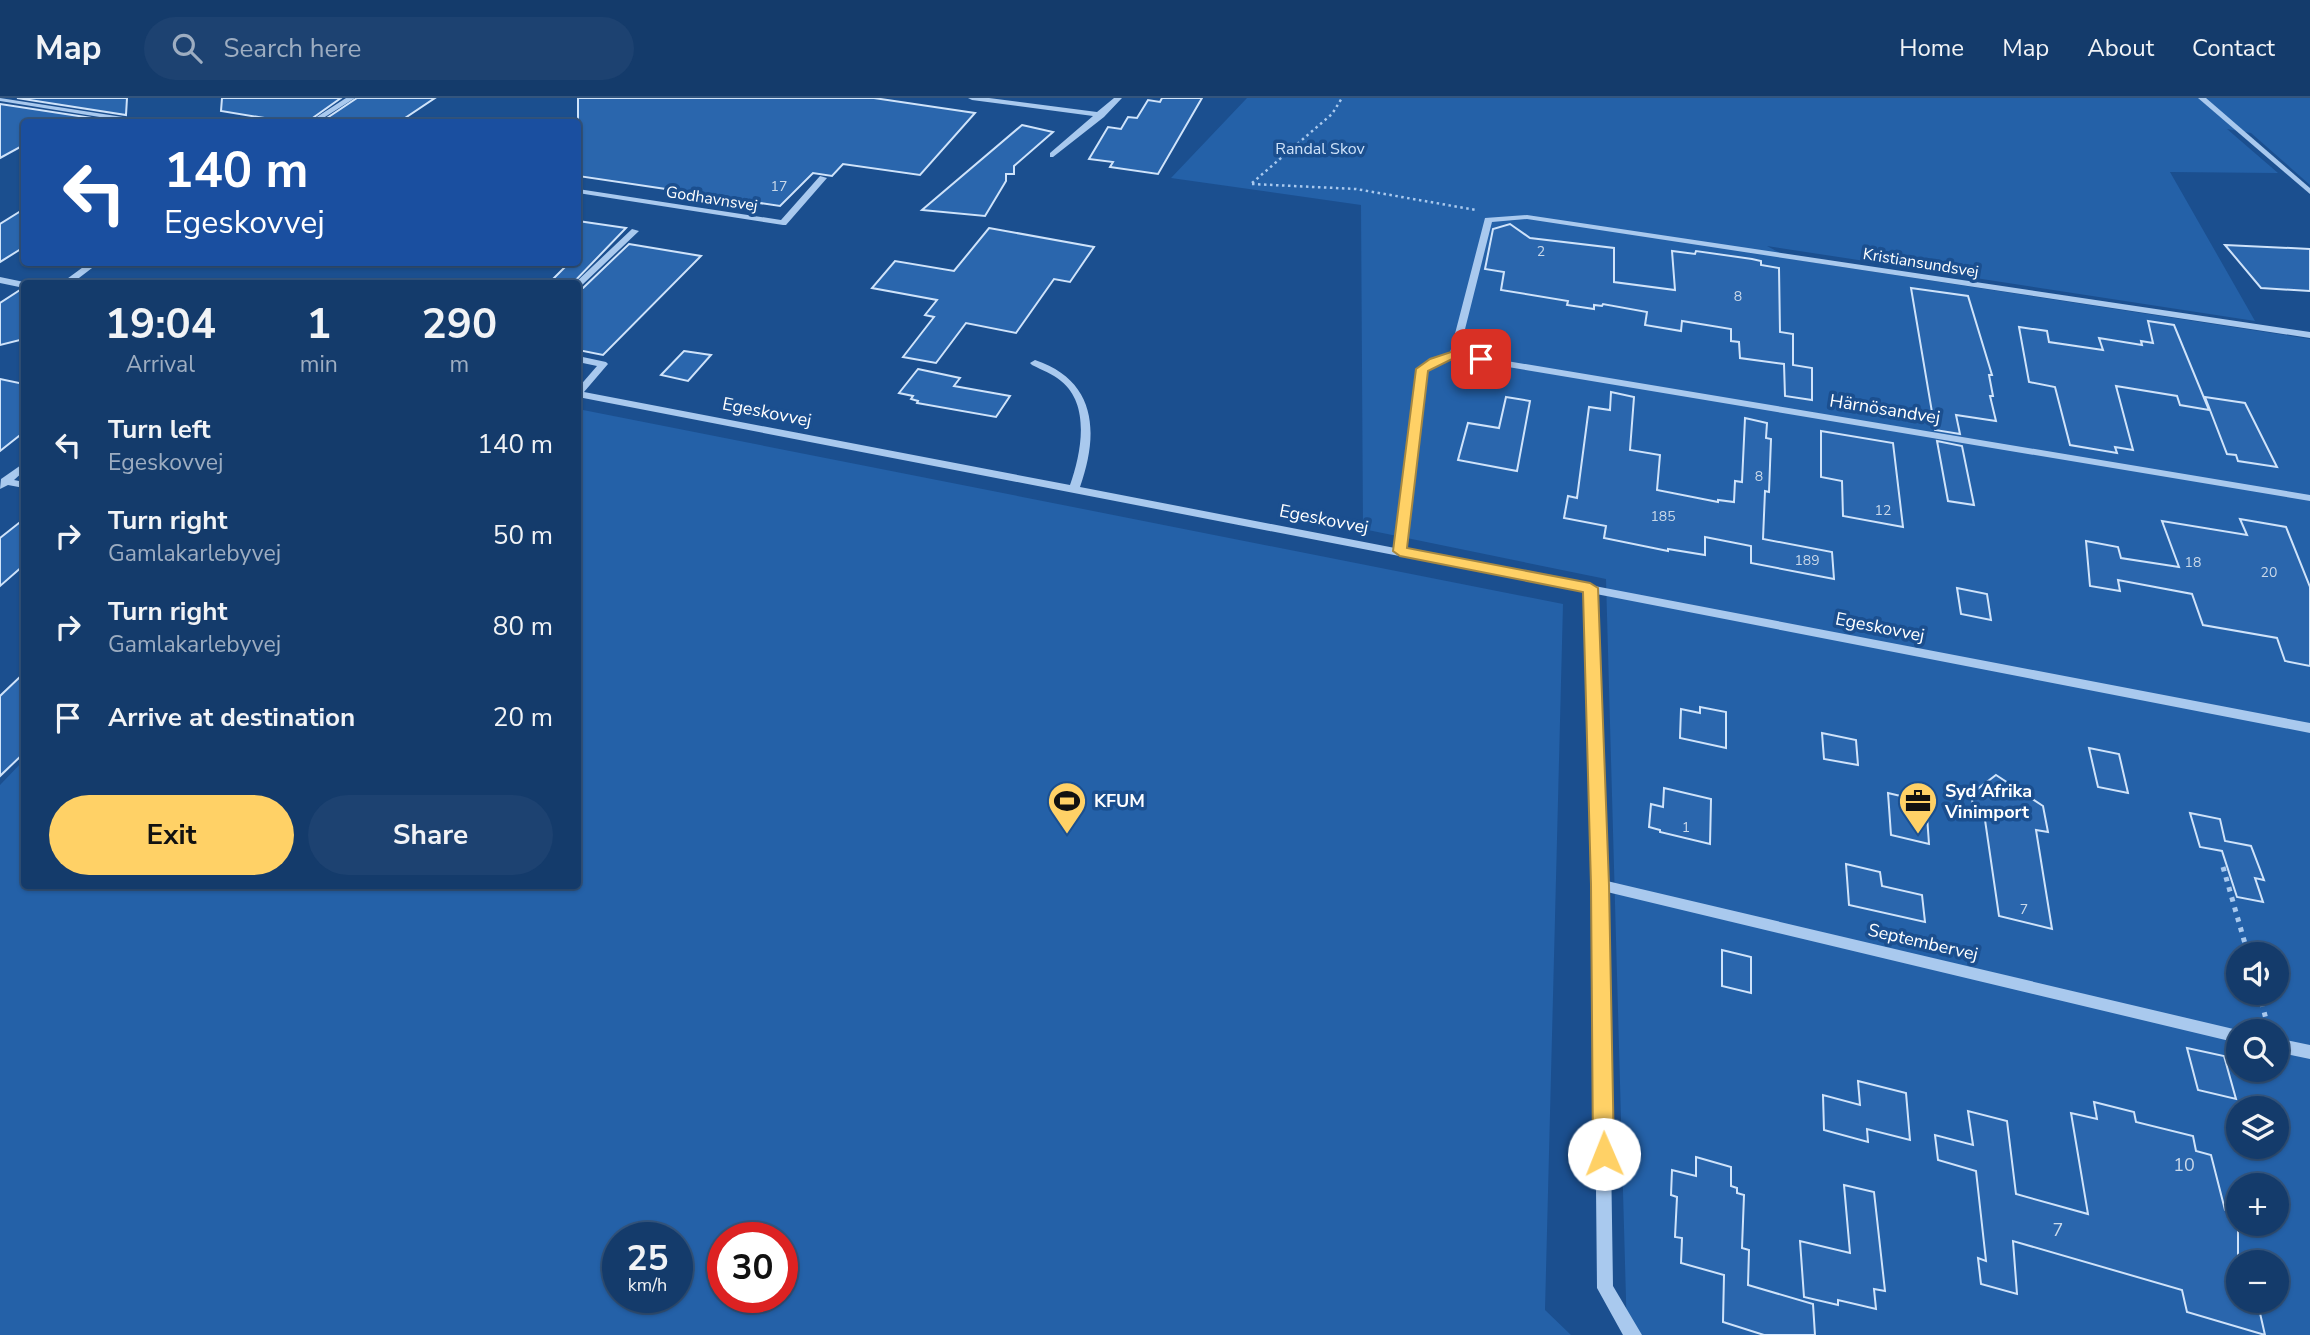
<!DOCTYPE html>
<meta charset="utf-8">
<style>
:root{--surface:#143b6b;--page:#1d4271;--text:#f1f3f6;--muted:#9dadc1;--line:#33557e;--accent:#ffd166}
body{margin:0;font-family:"Nunito Sans",sans-serif;background:var(--page);color:var(--text);height:100vh;display:flex;flex-direction:column;font-size:26px;white-space:nowrap}
*{box-sizing:border-box;margin:0}
p{font-size:23px;color:var(--muted)}
.icon{flex:none;width:38px;height:38px;fill:none;stroke:currentColor;stroke-width:2;stroke-linecap:round;stroke-linejoin:round}
.map{position:relative;flex:1;overflow:hidden}
.panel{position:absolute;left:21px;top:182px;width:560px;height:609px;display:flex;flex-direction:column;background:var(--surface);border-radius:7px;box-shadow:0 2px 5px #0004,0 0 0 2px var(--line)}
.panel>*{flex:none}
.hud{position:absolute;left:21px;top:21px;width:560px;height:147px;border-radius:7px;box-shadow:0 2px 5px #0004,0 0 0 2px var(--line);background:#1a4fa0;color:#fff;overflow:hidden}
.tools{position:absolute;left:2226px;top:844px;display:grid;gap:14px}
.tools a{display:grid;place-items:center;width:63px;height:63px;border-radius:50%;background:var(--surface);box-shadow:0 2px 5px #0004,0 0 0 2px var(--line);font-size:35px}
.speed{position:absolute;left:602px;top:1124px;display:flex;gap:14px;font-size:35px;font-weight:700;text-align:center}
.speed>*{display:grid;place-content:center;width:91px;height:91px;border-radius:50%;background:var(--surface);box-shadow:0 2px 5px #0004,0 0 0 2px var(--line);line-height:1}
.speed small{font-size:18px;font-weight:400}
.speed .limit{border:10px solid #d22;background:#fff;color:#111}
.pin{position:absolute;display:grid;place-items:center;width:60px;height:60px;color:#fff;margin:-30px;border-radius:14px;box-shadow:0 4px 10px #0006}
.me{position:absolute;width:77px;margin:-38px;rotate:359deg;stroke-linejoin:round;filter:drop-shadow(0 0 5px #0008)}
.turn{display:flex;align-items:center;gap:24px;height:147px;padding:0 28px;font-size:32px}
.turn .icon{width:91px;height:91px;stroke-width:2.5}
.turn b{display:block;font-size:49px;line-height:60px}
.eta{display:flex;justify-content:space-evenly;align-items:center;height:119px;text-align:center}
.eta b{font-size:42px;font-weight:700;line-height:49px}
.cta{display:flex;gap:14px;margin-top:auto;padding:14px 28px}
.cta a{flex:1;height:80px;border-radius:42px;background:var(--accent);color:#111;font-size:28px;font-weight:700;line-height:80px;text-align:center}
.cta a+a{background:var(--page);color:var(--text)}
ul{padding:0;list-style:none}
li{display:flex;align-items:center;gap:21px;height:91px;padding:0 28px}
li div{flex:1}
li b{display:block;font-size:26px}
li em{font-style:normal}
header{display:flex;align-items:center;gap:42px;box-sizing:border-box;height:98px;padding:0 35px;background:var(--surface);border-bottom:2px solid var(--line)}
header strong{font-size:33px}
nav{display:flex;gap:38px;margin-inline-start:auto;font-size:24px}
.search{width:490px;height:63px;background:var(--page);display:flex;align-items:center;gap:18px;box-sizing:border-box;padding:0 24px;border-radius:38px;color:var(--muted);font-size:26px}
.map>svg:first-child{display:block}
.green{fill:#2461a8;fill-rule:evenodd}
.building{fill:#2a66ad;stroke:#cfe3fa;stroke-width:2}
.lines{fill:none;stroke-linecap:round;stroke-linejoin:round}
.path-far1{stroke:#a9c9ee;stroke-width:2.5;stroke-dasharray:2.5 3.5;stroke-linecap:butt}
.path{stroke:#a9c9ee;stroke-width:5;stroke-dasharray:4.5 6;stroke-linecap:butt}
.minor{fill:#a9c9ee;fill-rule:evenodd}
.route{fill:#ffd166;stroke:#a68842;stroke-width:2}
.labels{text-anchor:middle;stroke-width:7;stroke-linejoin:round;paint-order:stroke}
.number-label{font-size:14px;fill:#cad9ea}
.far-park-label{font-size:16px;fill:#cfe3fa;stroke:#1b4f8f}
.far-street-label{font-size:16px;fill:#fff;stroke:#1b4f8f}
.street-label{font-size:18px;fill:#fff;stroke:#1b4f8f}
.poi-label{font-size:18px;font-weight:bold;fill:#fff;stroke:#1b4f8f;text-anchor:start}
.near-number-label{font-size:18px;fill:#cad9ea}
</style>
<header>
<strong>Map</strong>
<div class="search"><svg class="icon" aria-label="search" viewBox="0 0 24 24"><circle cx="10" cy="10" r="6"/><path d="M15 15l6 6"/></svg>Search here</div>
<nav><a>Home</a><a>Map</a><a>About</a><a>Contact</a></nav>
</header>
<div class="map">
<svg width="2310" height="1237" viewBox="0 0 2310 1237">
<rect width="100%" height="100%" fill="#1b4f8f"/>
<g class="green">
<path d="M1247,0H2310V87L2251,35L2227,31L2278,75L2170,74L2255,223L1767,148L1791,161L2310,241V1237H1627L1606,481L1363,431L1361,107L1171,80ZM2238,856H2277V894H2238ZM2238,933H2277V971H2238ZM2238,1010H2277V1048H2238ZM2238,1087H2277V1125H2238ZM2238,1164H2277V1202H2238Z"/>
<path d="M578,311L1563,506L1545,1212L1571,1237H0V687L24,662V788H578ZM677,1139V1199H618V1139ZM723,1139H782V1199H723Z"/>
</g>
<g class="building">
<path d="M17,0H127L126,17Z"/>
<path d="M222,0H341L307,24H289L221,13Z"/>
<path d="M357,0H435L399,24H321Z"/>
<path d="M578,0H874L975,15L920,77L843,66L832,78L813,75L780,108L578,78Z"/>
<path d="M1162,0H1202L1158,76L1110,69L1113,64L1089,61L1108,29L1121,31L1128,19L1137,20L1148,2L1160,4Z"/>
<path d="M0,6L118,24H24V47L0,60Z"/>
<path d="M1022,27L1053,34L1014,68V76H1006V83L985,118L922,112Z"/>
<path d="M24,111V149L0,164V126Z"/>
<path d="M578,123L626,130L572,186H548L570,164H578Z"/>
<path d="M1510,126L1530,140L1614,150V184L1675,192L1672,153L1695,156L1696,153L1752,161L1761,163V167L1779,170L1780,234L1793,236V267L1812,270V302L1785,298L1784,266L1740,260L1739,244L1731,243V231L1682,223L1681,233L1645,227L1647,214L1603,206L1602,208L1594,207V211L1567,207L1568,203L1501,192L1504,174L1485,171L1493,131Z"/>
<path d="M989,130L1094,149L1070,184L1054,181L1016,235L966,225L936,265L903,259L934,219L925,217L937,202L872,190L895,163L954,173Z"/>
<path d="M629,146L701,158L603,257L578,252V191L583,190Z"/>
<path d="M2225,147L2310,151V193L2261,190Z"/>
<path d="M1911,190L1968,198L1992,277H1989L1993,298H1990L1996,323L1956,317L1960,336L1935,332Z"/>
<path d="M20,192H24V241L0,247V205Z"/>
<path d="M2148,223L2174,227L2209,312L2180,307L2177,298L2116,288L2133,352L2115,349L2117,355L2070,347L2055,289L2029,284L2019,229L2047,233L2049,244L2103,252L2099,240L2142,247L2141,243L2153,245Z"/>
<path d="M684,253L711,257L688,283L661,277Z"/>
<path d="M918,271L960,280L954,288L1010,298L996,319L917,305L918,303L911,301L913,298L899,295Z"/>
<path d="M0,281L24,286V334L0,353Z"/>
<path d="M1611,294L1634,299L1630,352L1660,357L1657,392L1718,404V402L1734,404L1735,383L1742,384L1745,320L1767,325L1766,340L1771,341L1769,394L1765,393L1763,441L1832,454L1834,481L1751,465V448L1705,439V457L1668,451V453L1604,440L1606,428L1564,420L1568,398L1577,400L1589,309L1610,312Z"/>
<path d="M1506,299L1530,303L1517,373L1458,362L1468,325L1499,330Z"/>
<path d="M2205,299L2245,305L2277,369L2238,363L2236,357L2227,356Z"/>
<path d="M1821,333L1893,345L1903,429L1843,418L1842,383L1821,379Z"/>
<path d="M1937,343L1962,348L1974,407L1948,403Z"/>
<path d="M24,421V467L0,488V440Z"/>
<path d="M2240,421L2286,429L2310,489V568L2285,563L2277,540L2203,527L2192,496L2118,482L2120,493L2090,488L2086,443L2118,449L2121,460L2179,469L2162,423L2247,437Z"/>
<path d="M1957,490L1987,496L1991,522L1961,516Z"/>
<path d="M24,575V655L0,678V598Z"/>
<path d="M1700,609L1726,614V650L1680,640L1681,611L1700,615Z"/>
<path d="M1822,635L1856,642L1858,667L1824,661Z"/>
<path d="M2089,650L2119,656L2128,695L2098,689Z"/>
<path d="M1996,677L2043,708L2048,734L2036,732L2052,831L1999,818L1984,715L1974,713L1971,696Z"/>
<path d="M1664,690L1711,701L1710,746L1660,734V732L1649,729L1651,706L1663,709Z"/>
<path d="M1888,695L1926,704L1929,746L1891,737Z"/>
<path d="M2190,715L2220,721L2225,743L2251,748L2264,782L2255,780L2263,804L2237,799L2222,753L2200,749Z"/>
<path d="M1846,766L1880,774L1882,788L1922,797L1925,824L1849,807Z"/>
<path d="M1722,852L1751,859V895L1722,888Z"/>
<path d="M2187,950L2224,958L2236,1001L2198,992Z"/>
<path d="M1858,983L1906,995L1910,1042L1867,1031L1868,1044L1824,1032L1823,997L1860,1007Z"/>
<path d="M2094,1004L2134,1014L2136,1024L2193,1038L2196,1053L2211,1057L2225,1112L2238,1115V1202H2257L2265,1237L2187,1214L2182,1192L2013,1143L2017,1196L1981,1186L1978,1160L1986,1163L1976,1073L1938,1062L1935,1037L1973,1047L1968,1013L2007,1023L2016,1096L2088,1116L2071,1015L2097,1021Z"/>
<path d="M1696,1059L1731,1069V1088L1737,1090V1095L1744,1097L1742,1150L1749,1152L1748,1187L1813,1206L1815,1237H1764L1723,1224L1724,1177L1681,1165L1682,1140L1675,1139L1677,1099L1671,1097L1672,1072L1696,1078Z"/>
<path d="M1844,1087L1874,1094L1885,1193L1874,1191L1876,1211L1838,1202V1207L1804,1199L1800,1143L1850,1155Z"/>
</g>
<g class="lines">
<g class="path-far1">
<path d="M1252,85L1332,16L1342,0"/>
<path d="M1252,86L1356,91L1476,112"/>
</g>
<g class="path">
<path d="M2223,769L2248,856"/>
<path d="M2259,894L2268,929"/>
</g>
<g class="minor">
<path d="M0,0L142,22L146,24H131L0,3Z"/>
<path d="M346,0H355L317,24H309Z"/>
<path d="M968,0H989L1097,14L1114,0H1122L1104,19L1053,59H1050V55L1093,18L972,2Z"/>
<path d="M2198,0H2206L2310,90V96Z"/>
<path d="M820,78L827,80L786,127H783L578,95V91L781,122Z"/>
<path d="M1527,117L2310,234V240L1527,121L1492,124L1459,255L2310,397V403L1454,260L1437,265L1427,272L1406,452L2310,625V635L1596,496L1607,783L2242,933H2238V945L1607,794L1613,1188L1642,1237H1623L1597,1190L1593,787L1585,494L578,299V290L597,268L578,264V258L606,264L608,266L584,294L1070,387C1081,356 1091,307 1061,283C1053,276 1042,272 1032,267L1030,265L1035,262C1097,283 1099,335 1080,389L1395,450L1417,271L1431,261L1450,255L1485,120Z"/>
<path d="M632,131L639,133L581,188L578,189V186H574Z"/>
<path d="M90,164H100L71,186H60Z"/>
<path d="M0,179L24,184L27,186H24V190L0,185Z"/>
<path d="M24,365V373L14,382L24,384V390L8,387L0,391L1,381Z"/>
<path d="M2277,940L2310,947V961L2277,954Z"/>
</g>
</g>
<path class="route" d="M1454,253L1487,261L1481,265L1454,260L1428,273L1407,450L1590,485L1598,490L1609,787L1614,1056L1611,1063L1604,1066L1596,1063L1593,1056L1591,787L1583,494L1400,458L1393,453L1416,271L1430,261Z"/>
<defs>
<g id="stadium-pin" transform="scale(2.0125)"><path d="M0 17L-7.5 6A9.5 9.5 0 1 1 7.5 6Z" fill="#ffd166" stroke="#1b4f8f"/><path d="M0-5a6.5 5 0 1 0 0 10a6.5 5 0 1 0 0-10ZM-3.5-1.8h7v3.6h-7Z" fill="#111"/></g>
<g id="office-pin" transform="scale(2.0125)"><path d="M0 17L-7.5 6A9.5 9.5 0 1 1 7.5 6Z" fill="#ffd166" stroke="#1b4f8f"/><path d="M-6-3h4V-5.5h4V-3h4V5H-6ZM-1-4.5V-3h2v-1.5ZM-6 0V1H6V0Z" fill="#111"/></g>
</defs>
<g fill-rule="evenodd">
<use href="#stadium-pin" x="1067" y="703"/>
<use href="#office-pin" x="1918" y="703"/>
</g>
<g class="labels">
<g class="number-label">
<text x="779" y="93">17</text>
<text x="1541" y="158">2</text>
<text x="1738" y="203">8</text>
<text x="1759" y="383">8</text>
<text x="1883" y="417">12</text>
<text x="1663" y="423">185</text>
<text x="1807" y="467">189</text>
<text x="2193" y="469">18</text>
<text x="2269" y="479">20</text>
<text x="1686" y="734">1</text>
<text x="2024" y="816">7</text>
</g>
<g class="far-park-label">
<text x="1320" y="56">Randal Skov</text>
</g>
<g class="far-street-label">
<text transform="translate(712 100) rotate(9)" y="6">Godhavnsvej</text>
<text transform="translate(1921 164) rotate(9)" y="6">Kristiansundsvej</text>
</g>
<g class="street-label">
<text transform="translate(1885 311) rotate(9)" y="6">Härnösandvej</text>
<text transform="translate(767 314) rotate(11)" y="6">Egeskovvej</text>
<text transform="translate(1324 421) rotate(11)" y="6">Egeskovvej</text>
<text transform="translate(1880 529) rotate(11)" y="6">Egeskovvej</text>
<text transform="translate(1923 844) rotate(13)" y="6">Septembervej</text>
</g>
<g class="poi-label">
<text x="1945" y="699">Syd Afrika<tspan x="1945" dy="21">Vinimport</tspan></text>
<text x="1094" y="709">KFUM</text>
</g>
<g class="near-number-label">
<text x="2184" y="1073">10</text>
<text x="2058" y="1138">7</text>
</g>
</g>
</svg>
<div class="tools">
<a><svg class="icon" aria-label="sound" viewBox="0 0 24 24"><path d="M4 9h4l5-4v14l-5-4H4zM17 9q2 3 0 6"/></svg></a>
<a><svg class="icon" aria-label="search" viewBox="0 0 24 24"><circle cx="10" cy="10" r="6"/><path d="M15 15l6 6"/></svg></a>
<a><svg class="icon" aria-label="layers" viewBox="0 0 24 24"><path d="M12 4l9 5-9 5-9-5zM3 14l9 5 9-5"/></svg></a>
<a>+</a>
<a>−</a>
</div>
<div class="speed"><div>25<small>km/h</small></div><div class="limit">30</div></div>
<div class="pin" style="left:1481px;top:261px;background:#d93025"><svg class="icon" aria-label="arrive" viewBox="0 0 24 24"><path d="M6 21V4h12l-3 4 3 4H6"/></svg></div>
<svg class="me" style="left:1604px;top:1056px" viewBox="-20 -20 40 40"><circle r="19" fill="#fff"/><path d="M0-13L10 11 0 6-10 11z" fill="#ffd166"/></svg>
<div class="hud">
<div class="turn"><svg class="icon" aria-label="left" viewBox="0 0 24 24"><path d="M17 20v-9H6M10 6l-5 5 5 5"/></svg><div><b>140 m</b>Egeskovvej</div></div>
</div>
<section class="panel">
<div class="eta">
<div><b>19:04</b><p>Arrival</p></div>
<div><b>1</b><p>min</p></div>
<div><b>290</b><p>m</p></div>
</div>
<ul>
<li><svg class="icon" aria-label="left" viewBox="0 0 24 24"><path d="M17 20v-9H6M10 6l-5 5 5 5"/></svg><div><b>Turn left</b><p>Egeskovvej</p></div><em>140 m</em></li>
<li><svg class="icon" aria-label="right" viewBox="0 0 24 24"><path d="M7 20v-9h11M14 6l5 5-5 5"/></svg><div><b>Turn right</b><p>Gamlakarlebyvej</p></div><em>50 m</em></li>
<li><svg class="icon" aria-label="right" viewBox="0 0 24 24"><path d="M7 20v-9h11M14 6l5 5-5 5"/></svg><div><b>Turn right</b><p>Gamlakarlebyvej</p></div><em>80 m</em></li>
<li><svg class="icon" aria-label="arrive" viewBox="0 0 24 24"><path d="M6 21V4h12l-3 4 3 4H6"/></svg><div><b>Arrive at destination</b></div><em>20 m</em></li>
</ul>
<div class="cta"><a>Exit</a><a>Share</a></div>
</section>
</div>
